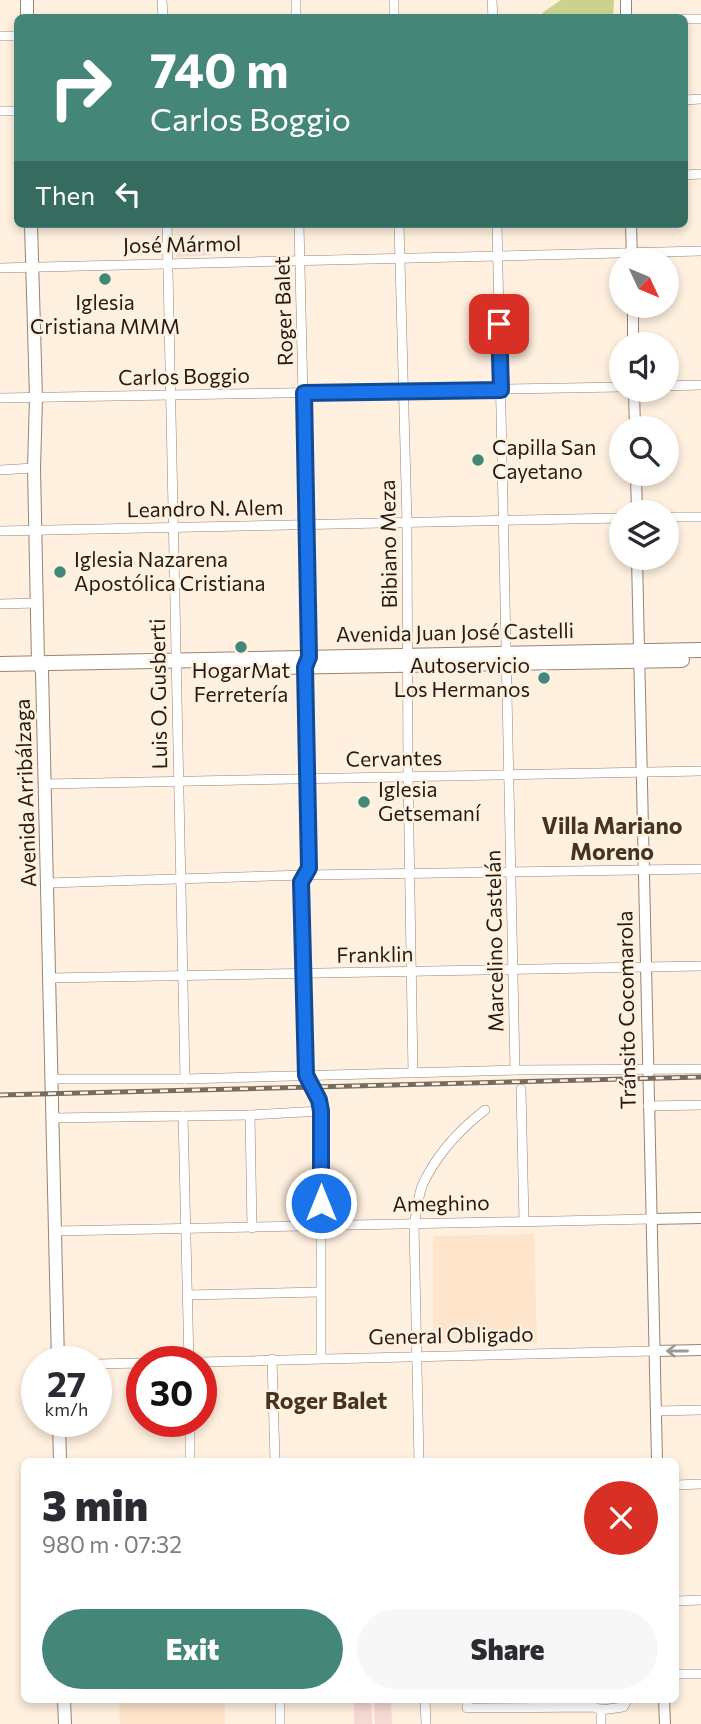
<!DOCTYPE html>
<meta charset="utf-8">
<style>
:root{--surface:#fff;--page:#f7f7f7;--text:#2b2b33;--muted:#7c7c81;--accent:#448677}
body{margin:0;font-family:Commissioner,sans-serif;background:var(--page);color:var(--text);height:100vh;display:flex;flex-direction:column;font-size:26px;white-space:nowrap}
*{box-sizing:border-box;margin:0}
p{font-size:23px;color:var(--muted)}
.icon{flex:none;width:38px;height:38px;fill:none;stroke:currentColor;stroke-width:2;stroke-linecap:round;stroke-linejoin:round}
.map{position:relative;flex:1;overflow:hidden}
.panel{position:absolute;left:21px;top:1458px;width:658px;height:245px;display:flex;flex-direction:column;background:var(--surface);border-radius:10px;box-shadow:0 4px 10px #0003}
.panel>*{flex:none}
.guide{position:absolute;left:14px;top:14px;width:674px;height:214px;border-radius:10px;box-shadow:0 4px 10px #0003;background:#448677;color:#fff;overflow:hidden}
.needle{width:46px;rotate:134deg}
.tools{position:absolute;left:609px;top:248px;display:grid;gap:14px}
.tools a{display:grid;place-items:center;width:70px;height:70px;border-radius:50%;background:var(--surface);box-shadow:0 4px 10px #0003;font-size:35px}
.speed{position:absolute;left:21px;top:1346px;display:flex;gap:14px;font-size:35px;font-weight:700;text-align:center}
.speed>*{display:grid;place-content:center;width:91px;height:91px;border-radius:50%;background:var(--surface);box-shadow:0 4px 10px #0003;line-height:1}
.speed small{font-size:18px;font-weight:400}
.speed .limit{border:10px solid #d22;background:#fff;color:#111}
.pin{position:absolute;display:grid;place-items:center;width:60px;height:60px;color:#fff;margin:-30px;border-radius:14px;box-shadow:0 4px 10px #0006}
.me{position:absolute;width:77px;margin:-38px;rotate:0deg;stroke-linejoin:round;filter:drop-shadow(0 0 5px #0008)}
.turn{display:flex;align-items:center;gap:24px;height:147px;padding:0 21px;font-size:32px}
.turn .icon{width:91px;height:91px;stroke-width:2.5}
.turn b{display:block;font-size:49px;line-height:60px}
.then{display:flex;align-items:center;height:66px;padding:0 21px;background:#0003;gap:14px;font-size:26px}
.round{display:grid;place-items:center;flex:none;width:74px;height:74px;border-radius:37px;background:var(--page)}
.summary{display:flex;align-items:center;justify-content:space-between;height:119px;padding:0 21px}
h1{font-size:42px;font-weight:800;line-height:52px}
.action{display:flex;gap:14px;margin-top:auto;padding:14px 21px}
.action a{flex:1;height:80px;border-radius:42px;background:var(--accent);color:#fff;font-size:28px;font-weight:800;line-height:80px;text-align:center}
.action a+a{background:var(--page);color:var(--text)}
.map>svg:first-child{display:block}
.built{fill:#fde4ca}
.green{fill:#f6d8d4}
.water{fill:#ccd18f}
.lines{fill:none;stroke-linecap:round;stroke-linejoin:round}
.minor-casing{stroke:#968572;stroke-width:10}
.tertiary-casing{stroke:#968572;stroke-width:12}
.secondary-casing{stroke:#968572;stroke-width:14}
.primary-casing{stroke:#968572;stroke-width:16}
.minor{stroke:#fff;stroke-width:9}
.tertiary{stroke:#fff;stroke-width:10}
.secondary{stroke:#fff;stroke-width:12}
.primary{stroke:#fff;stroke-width:14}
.rail-casing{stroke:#756b60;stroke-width:5}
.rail{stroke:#fff0df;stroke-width:2.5;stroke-dasharray:8;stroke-linecap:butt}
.oneway{stroke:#9c9996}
.route-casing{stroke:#114b97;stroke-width:18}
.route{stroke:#1a73e8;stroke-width:12}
.poi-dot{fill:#448677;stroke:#fff0df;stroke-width:2.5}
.labels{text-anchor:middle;stroke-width:5;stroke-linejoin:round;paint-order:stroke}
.street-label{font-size:21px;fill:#231c15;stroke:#fff0df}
.poi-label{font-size:21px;fill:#231c15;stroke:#fff0df;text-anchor:start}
.neighbourhood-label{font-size:23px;font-weight:bold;fill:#433424;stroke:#fff0df}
</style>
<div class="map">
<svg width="701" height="1724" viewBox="0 0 701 1724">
<rect width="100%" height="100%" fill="#fff0df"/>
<g class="built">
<path d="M534,1234L537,1343H433V1236Z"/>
<path d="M119,1699H225V1724H120Z"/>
</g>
<g class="green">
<path d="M211,242V255L176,257V244Z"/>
<path d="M391,1700L392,1724H375L374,1701Z"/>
<path d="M354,1701H371L372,1724H354Z"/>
</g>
<path class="water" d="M561,0H614L613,17H549L542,13Z"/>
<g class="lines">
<g class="minor-casing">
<g id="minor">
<path d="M162,0L163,18"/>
<path d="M296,0V18"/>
<path d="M394,0V18"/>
<path d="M492,0L493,18"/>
<path d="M684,19H701"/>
<path d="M0,36H18"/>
<path d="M684,100L701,99"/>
<path d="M0,111H18"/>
<path d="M684,175L701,174"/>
<path d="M167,224L185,1079"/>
<path d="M299,224L309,657L305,667L309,868L301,882L306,1075L319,1100L321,1111V1358"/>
<path d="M399,224L407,523L408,776L413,1073"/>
<path d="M497,224L515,1070"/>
<path d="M0,268L701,251"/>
<path d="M667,386L701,385"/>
<path d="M0,398L621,387"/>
<path d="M0,470L34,468"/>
<path d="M667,517H701"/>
<path d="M0,531L621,518"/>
<path d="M0,604L37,603"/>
<path d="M46,784L701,771"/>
<path d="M48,883L305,875L701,869"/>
<path d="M49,978L701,966"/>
<path d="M52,1079H185L515,1070L701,1069"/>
<path d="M521,1089L524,1221"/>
<path d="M648,1106L701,1105"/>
<path d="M250,1115L252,1228"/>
<path d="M183,1116L189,1362"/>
<path d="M53,1118L250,1115L321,1111"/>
<path d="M55,1231L651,1219"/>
<path d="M187,1295L320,1292"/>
<path d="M272,1359L275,1461"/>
<path d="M201,1362L654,1351"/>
<path d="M96,1364L142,1363"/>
<path d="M657,1411L701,1410"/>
<path d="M190,1421V1461"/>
<path d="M419,1461L414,1224C417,1212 418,1197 422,1186C436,1155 459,1130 485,1110"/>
<path d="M676,1485L701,1484"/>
<path d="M676,1601L701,1600"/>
<path d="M676,1674H701"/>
<path d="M280,1699V1724"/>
<path d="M425,1699L426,1724"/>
<path d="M467,1699V1708L594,1707L601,1710L623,1707L628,1699"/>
<path d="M601,1710V1724"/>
</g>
</g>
<g class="tertiary-casing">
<g id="tertiary">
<path d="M626,0V18"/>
<path d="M631,224L632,261"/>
<path d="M633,306V345"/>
<path d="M634,390L635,429"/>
<path d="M636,474L637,513"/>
<path d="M637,558L657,1461"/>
<path d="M651,1219L701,1218"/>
<path d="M654,1351L701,1350"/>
<path d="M664,1699L665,1724"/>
</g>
</g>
<g class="secondary-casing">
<g id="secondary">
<path d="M27,0V18"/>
<path d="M31,224L36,398L34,468L38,663L42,671L58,1362"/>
<path d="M59,1421L60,1461"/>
<path d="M64,1699L65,1724"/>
</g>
</g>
<g class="primary-casing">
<g id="primary">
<path d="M0,664L701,650"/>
<path d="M275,667L682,660"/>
</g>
</g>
<use href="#minor" class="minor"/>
<use href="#tertiary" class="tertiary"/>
<use href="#secondary" class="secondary"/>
<use href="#primary" class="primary"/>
<g class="rail-casing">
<path id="rail" d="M0,1095L701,1077"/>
</g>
<use href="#rail" class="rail"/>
</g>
<defs><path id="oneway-shaft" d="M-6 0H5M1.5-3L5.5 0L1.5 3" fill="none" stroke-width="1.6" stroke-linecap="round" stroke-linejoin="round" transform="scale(1.75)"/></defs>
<use class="oneway" href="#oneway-shaft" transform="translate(677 1351) rotate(180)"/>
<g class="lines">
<g class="route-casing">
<path id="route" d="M321,1203V1111L319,1100L306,1075L301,882L309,868L305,667L309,657L304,393L501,390L499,324"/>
</g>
<use href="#route" class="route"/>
</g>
<g class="poi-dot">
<circle cx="105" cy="279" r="7"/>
<circle cx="478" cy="460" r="7"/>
<circle cx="60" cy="572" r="7"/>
<circle cx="241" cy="647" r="7"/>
<circle cx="544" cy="678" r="7"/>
<circle cx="364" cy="802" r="7"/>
</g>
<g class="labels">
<g class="street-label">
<text transform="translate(182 245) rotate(-1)" y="7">José Mármol</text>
<text transform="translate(284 311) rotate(-92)" y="7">Roger Balet</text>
<text transform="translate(184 377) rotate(-1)" y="7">Carlos Boggio</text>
<text transform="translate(205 509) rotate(-1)" y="7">Leandro N. Alem</text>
<text transform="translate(389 544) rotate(-91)" y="7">Bibiano Meza</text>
<text transform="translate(455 633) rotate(-1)" y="7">Avenida Juan José Castelli</text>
<text transform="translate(159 694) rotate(-91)" y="7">Luis O. Gusberti</text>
<text transform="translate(394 759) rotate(-1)" y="7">Cervantes</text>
<text transform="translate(26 793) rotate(-92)" y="7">Avenida Arribálzaga</text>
<text transform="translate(495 941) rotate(-91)" y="7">Marcelino Castelán</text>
<text transform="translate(375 955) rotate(-1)" y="7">Franklin</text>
<text transform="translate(627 1010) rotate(-91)" y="7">Tránsito Cocomarola</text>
<text transform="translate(441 1204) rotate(-1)" y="7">Ameghino</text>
<text transform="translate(451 1336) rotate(-1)" y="7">General Obligado</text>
</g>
<g class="poi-label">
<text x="105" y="310" text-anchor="middle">Iglesia<tspan x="105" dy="24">Cristiana MMM</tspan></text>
<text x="492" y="455">Capilla San<tspan x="492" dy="24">Cayetano</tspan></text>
<text x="74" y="567">Iglesia Nazarena<tspan x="74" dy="24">Apostólica Cristiana</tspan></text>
<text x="530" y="673" text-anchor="end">Autoservicio<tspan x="530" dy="24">Los Hermanos</tspan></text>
<text x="241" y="678" text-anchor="middle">HogarMat<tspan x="241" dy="24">Ferretería</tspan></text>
<text x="378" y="797">Iglesia<tspan x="378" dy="24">Getsemaní</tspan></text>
</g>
<g class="neighbourhood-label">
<text x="612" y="834">Villa Mariano<tspan x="612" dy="26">Moreno</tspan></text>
<text x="326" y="1409">Roger Balet</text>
</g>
</g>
</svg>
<div class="tools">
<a><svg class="needle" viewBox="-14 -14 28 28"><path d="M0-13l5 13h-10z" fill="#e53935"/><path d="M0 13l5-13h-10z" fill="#7c7c81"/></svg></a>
<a><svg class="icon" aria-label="sound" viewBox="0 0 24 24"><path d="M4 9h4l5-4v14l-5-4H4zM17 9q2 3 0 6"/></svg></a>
<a><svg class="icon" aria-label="search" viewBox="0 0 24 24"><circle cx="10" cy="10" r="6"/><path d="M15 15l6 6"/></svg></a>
<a><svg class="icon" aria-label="layers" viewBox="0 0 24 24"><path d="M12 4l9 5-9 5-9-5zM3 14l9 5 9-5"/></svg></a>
</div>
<div class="speed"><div>27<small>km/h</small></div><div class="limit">30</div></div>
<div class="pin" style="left:499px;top:324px;background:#d93025"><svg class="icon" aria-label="arrive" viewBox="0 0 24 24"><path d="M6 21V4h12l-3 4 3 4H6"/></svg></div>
<svg class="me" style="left:321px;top:1203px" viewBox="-20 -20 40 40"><circle r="17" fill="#1a73e8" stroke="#fff" stroke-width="3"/><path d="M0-11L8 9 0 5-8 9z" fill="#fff"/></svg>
<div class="guide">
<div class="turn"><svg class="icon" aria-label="right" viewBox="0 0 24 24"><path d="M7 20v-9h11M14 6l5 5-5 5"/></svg><div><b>740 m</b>Carlos Boggio</div></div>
<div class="then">Then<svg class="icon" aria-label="left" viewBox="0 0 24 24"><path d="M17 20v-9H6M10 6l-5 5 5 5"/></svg></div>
</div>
<section class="panel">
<div class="summary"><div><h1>3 min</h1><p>980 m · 07:32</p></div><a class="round" style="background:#d93025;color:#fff"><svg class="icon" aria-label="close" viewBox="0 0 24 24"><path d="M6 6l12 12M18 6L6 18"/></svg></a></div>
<div class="action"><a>Exit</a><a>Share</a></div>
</section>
</div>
